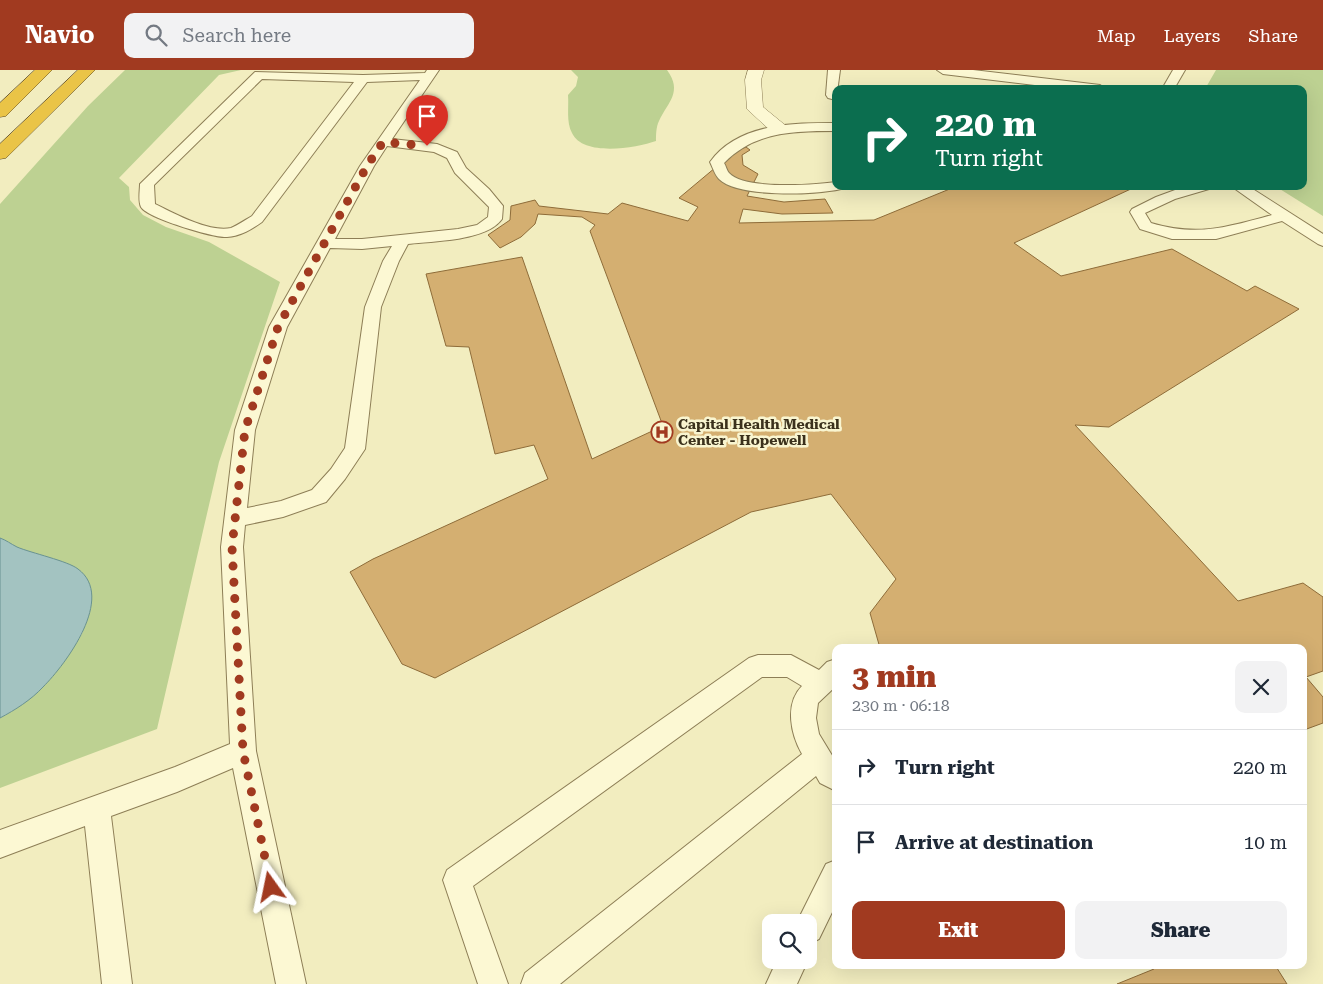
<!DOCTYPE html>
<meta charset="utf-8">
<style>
:root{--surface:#fff;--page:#f2f2f3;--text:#1f2937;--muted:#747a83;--line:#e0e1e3;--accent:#a13a20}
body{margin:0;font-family:"Roboto Serif",serif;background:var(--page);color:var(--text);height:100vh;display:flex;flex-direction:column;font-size:19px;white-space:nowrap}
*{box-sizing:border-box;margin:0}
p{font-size:16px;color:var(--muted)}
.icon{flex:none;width:28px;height:28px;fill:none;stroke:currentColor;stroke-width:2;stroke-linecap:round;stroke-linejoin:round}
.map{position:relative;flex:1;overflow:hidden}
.side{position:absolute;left:832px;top:574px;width:475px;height:325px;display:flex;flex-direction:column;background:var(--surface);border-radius:10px;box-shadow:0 5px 20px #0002}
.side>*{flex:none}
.top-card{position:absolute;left:832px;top:15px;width:475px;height:105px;border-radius:10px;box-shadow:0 5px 20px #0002;background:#0b6e4f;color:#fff;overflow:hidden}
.tools{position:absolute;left:762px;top:844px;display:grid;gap:10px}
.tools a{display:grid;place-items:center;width:55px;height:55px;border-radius:10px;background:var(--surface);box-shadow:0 5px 20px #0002;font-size:25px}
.pin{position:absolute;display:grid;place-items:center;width:42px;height:42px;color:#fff;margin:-51px -21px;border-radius:50% 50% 50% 0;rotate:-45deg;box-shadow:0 0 5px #0007}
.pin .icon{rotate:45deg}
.me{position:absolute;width:55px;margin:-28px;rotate:348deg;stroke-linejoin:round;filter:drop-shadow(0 0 4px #0008)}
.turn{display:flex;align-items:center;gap:18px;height:105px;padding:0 20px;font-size:22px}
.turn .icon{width:65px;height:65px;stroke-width:2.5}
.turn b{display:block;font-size:35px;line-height:42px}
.round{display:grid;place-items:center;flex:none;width:52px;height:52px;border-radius:10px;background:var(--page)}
.summary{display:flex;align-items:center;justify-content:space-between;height:85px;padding:0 20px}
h1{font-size:30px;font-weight:800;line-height:38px;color:var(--accent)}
.action{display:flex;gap:10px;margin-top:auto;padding:10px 20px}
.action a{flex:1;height:58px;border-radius:10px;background:var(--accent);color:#fff;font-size:20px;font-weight:800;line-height:58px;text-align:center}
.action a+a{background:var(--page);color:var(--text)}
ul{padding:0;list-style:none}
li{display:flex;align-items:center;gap:15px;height:75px;padding:0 20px;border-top:1px solid var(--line)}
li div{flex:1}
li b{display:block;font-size:19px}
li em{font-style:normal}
header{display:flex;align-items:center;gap:30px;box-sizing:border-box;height:70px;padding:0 25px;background:var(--accent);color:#fff}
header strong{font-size:24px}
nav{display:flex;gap:28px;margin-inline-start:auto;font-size:18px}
.search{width:350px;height:45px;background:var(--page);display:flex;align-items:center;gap:12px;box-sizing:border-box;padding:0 18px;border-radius:10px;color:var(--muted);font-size:19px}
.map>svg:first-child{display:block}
.green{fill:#bdd192}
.water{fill:#a3c3c1;stroke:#699291}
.building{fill:#d4af71;stroke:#8e6c39}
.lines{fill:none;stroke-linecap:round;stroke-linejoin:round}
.lane-casing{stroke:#8d7e56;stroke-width:2}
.street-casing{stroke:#8d7e56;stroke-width:1}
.highway-casing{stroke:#5a4a2a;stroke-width:1}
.lane{fill:#fcf8d3;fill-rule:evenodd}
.street{fill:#fcf8d3;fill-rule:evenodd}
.highway{fill:#eac447;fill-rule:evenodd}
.route{stroke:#a13a20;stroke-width:9;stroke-dasharray:0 16.2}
.labels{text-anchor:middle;stroke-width:5;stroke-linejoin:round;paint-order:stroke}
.poi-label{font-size:14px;font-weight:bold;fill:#3b311c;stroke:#f9f5d0;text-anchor:start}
</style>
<header>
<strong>Navio</strong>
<div class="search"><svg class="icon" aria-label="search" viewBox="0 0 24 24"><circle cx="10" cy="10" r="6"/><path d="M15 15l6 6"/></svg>Search here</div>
<nav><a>Map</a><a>Layers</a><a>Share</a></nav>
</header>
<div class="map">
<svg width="1323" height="914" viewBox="0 0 1323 914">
<rect width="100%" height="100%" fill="#f2edbf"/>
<g class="green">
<path d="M125,0H241L219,5L119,108L129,117L130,130L143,145L166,157L209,172L280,212L219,392L157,659L0,718V648C38,629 61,597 83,562L15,476L0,468V134L88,36Z"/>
<path d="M571,0H667C683,22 668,32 659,51C656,57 656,65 656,71C636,78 583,87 572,63C566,52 569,37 568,25L576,16L578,7Z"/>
<path d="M1216,0H1323V146L1275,116H1304V19H1205Z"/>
</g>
<path class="water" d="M0,468C6,470 11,474 17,477C31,483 68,491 78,499C116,527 66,594 43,617C31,630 15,640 0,648Z"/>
<g class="building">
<path d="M746,77L750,80L742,85L743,95L758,104L747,126L784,132L825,129L833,143L782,144L743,139L739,153L874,150L957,116H1130L1133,118L1014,173L1061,206L1172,179L1247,221L1255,216L1299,239L1109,357L1075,355L1238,531L1303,513L1323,527V601L1306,607L1323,627V653L1304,660V578H880L870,543L896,509L831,424L751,442L435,608L402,594L350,502L373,489L548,409L534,375L495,384L469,277L446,276L426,204L522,187L592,389L663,356L590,161L595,155L582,147L538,144L535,154L521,167L500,178L488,165L510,150L511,136L535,130L539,136L608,144L622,133L688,151L698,137L679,128L734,82Z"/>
<path d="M1153,895H1275L1287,914H1117L1154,899Z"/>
</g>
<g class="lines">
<g class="lane-casing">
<g id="lane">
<path d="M427,0H439L392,69L437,74L457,82L466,98L489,119L503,136L502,149C487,171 433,171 408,174L399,191L381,237L365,379L345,409L326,432L283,447L245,455L243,477L256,681L306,914H276L233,698L177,722L111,746L132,914H102L85,756L0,788V760L175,697L230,674L221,477L235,360L269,257L360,96L420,10L367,12L262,152C252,159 241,166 227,167C214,168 147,148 141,137C138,131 140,120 140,114L255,2L363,5L425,3ZM262,9L354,12L252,146C245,150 238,155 231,158C210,163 173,143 155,134L154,115ZM387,76L434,82L447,88L455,103L489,137L488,147L477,155L458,159L362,169H335L374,96ZM392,176L383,191L365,237L345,378L331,399L312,420L281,431L247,438L255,360L287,257L330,178L362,179Z"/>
<path d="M828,0H840L836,30L828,28L826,25Z"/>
<path d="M937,0H973L1100,15L1106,19H1068L943,4Z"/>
<path d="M1173,0H1185L1174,19H1162Z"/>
<path d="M836,53V61C795,61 755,61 724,93C726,96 727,101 729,103C744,120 815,115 836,112V116H843L841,119C816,125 738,128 719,109C715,105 713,98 710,92C738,53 793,53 836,53Z"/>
<path d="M1186,116H1211L1209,119L1175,129L1145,143L1151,153C1198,167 1227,157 1272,145L1231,116H1248L1323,164V176L1318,174L1282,151L1216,169H1172L1140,159L1130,142L1132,139L1156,127Z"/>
<path d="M758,585H791L819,600L827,592L836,589V616L818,633L816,648L819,664L836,692V721L820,713L816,706L560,914H521L525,903L802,684C791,665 784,634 802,616L787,607H762L473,816L508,914H478L443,810L447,800L749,588Z"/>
<path d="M836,790V834L819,869L809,874V852H797L826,794Z"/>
<path d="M777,890H808L797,914H766Z"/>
</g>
</g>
<g class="street-casing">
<path id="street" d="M748,0H764L761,10L763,37L785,55L787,59L785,63H773L747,39L745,10Z"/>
</g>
<g class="highway-casing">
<g id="highway">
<path d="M35,0H52L6,46L0,47V33Z"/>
<path d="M78,0H95L6,88L0,89V74Z"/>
</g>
</g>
<use href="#lane" class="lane"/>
<use href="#street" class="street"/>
<use href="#highway" class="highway"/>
</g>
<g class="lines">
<path class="route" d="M271,817L243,681L232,477L245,360L278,257L367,96L383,72L427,76"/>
</g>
<defs>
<g id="hospital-ring" transform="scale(1.125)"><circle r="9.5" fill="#f9f5d0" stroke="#a13a20" stroke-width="1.5"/><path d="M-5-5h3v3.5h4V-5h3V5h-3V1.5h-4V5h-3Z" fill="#a13a20"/></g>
</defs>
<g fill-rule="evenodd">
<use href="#hospital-ring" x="662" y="362"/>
</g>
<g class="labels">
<g class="poi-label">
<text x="678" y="359">Capital Health Medical<tspan x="678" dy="16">Center - Hopewell</tspan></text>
</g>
</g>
</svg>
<div class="tools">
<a><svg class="icon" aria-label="search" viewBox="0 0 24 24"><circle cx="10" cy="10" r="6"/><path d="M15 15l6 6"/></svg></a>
</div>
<div class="pin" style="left:427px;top:76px;background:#d93025"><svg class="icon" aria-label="arrive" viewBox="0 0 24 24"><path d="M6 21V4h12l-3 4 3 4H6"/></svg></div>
<svg class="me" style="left:271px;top:817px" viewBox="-20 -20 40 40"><path d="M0-17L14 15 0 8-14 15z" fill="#a13a20" stroke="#fff" stroke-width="4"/></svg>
<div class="top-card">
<div class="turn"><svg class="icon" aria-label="right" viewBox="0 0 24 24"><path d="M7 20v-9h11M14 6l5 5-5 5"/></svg><div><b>220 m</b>Turn right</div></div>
</div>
<section class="side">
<div class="summary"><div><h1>3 min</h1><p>230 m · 06:18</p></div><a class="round"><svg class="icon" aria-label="close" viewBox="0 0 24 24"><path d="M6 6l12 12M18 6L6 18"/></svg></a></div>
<ul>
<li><svg class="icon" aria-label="right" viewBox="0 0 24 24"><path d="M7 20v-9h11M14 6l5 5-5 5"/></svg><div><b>Turn right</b></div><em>220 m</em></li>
<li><svg class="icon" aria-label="arrive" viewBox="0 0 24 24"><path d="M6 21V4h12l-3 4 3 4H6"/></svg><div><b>Arrive at destination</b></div><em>10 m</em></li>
</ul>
<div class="action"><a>Exit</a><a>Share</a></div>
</section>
</div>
